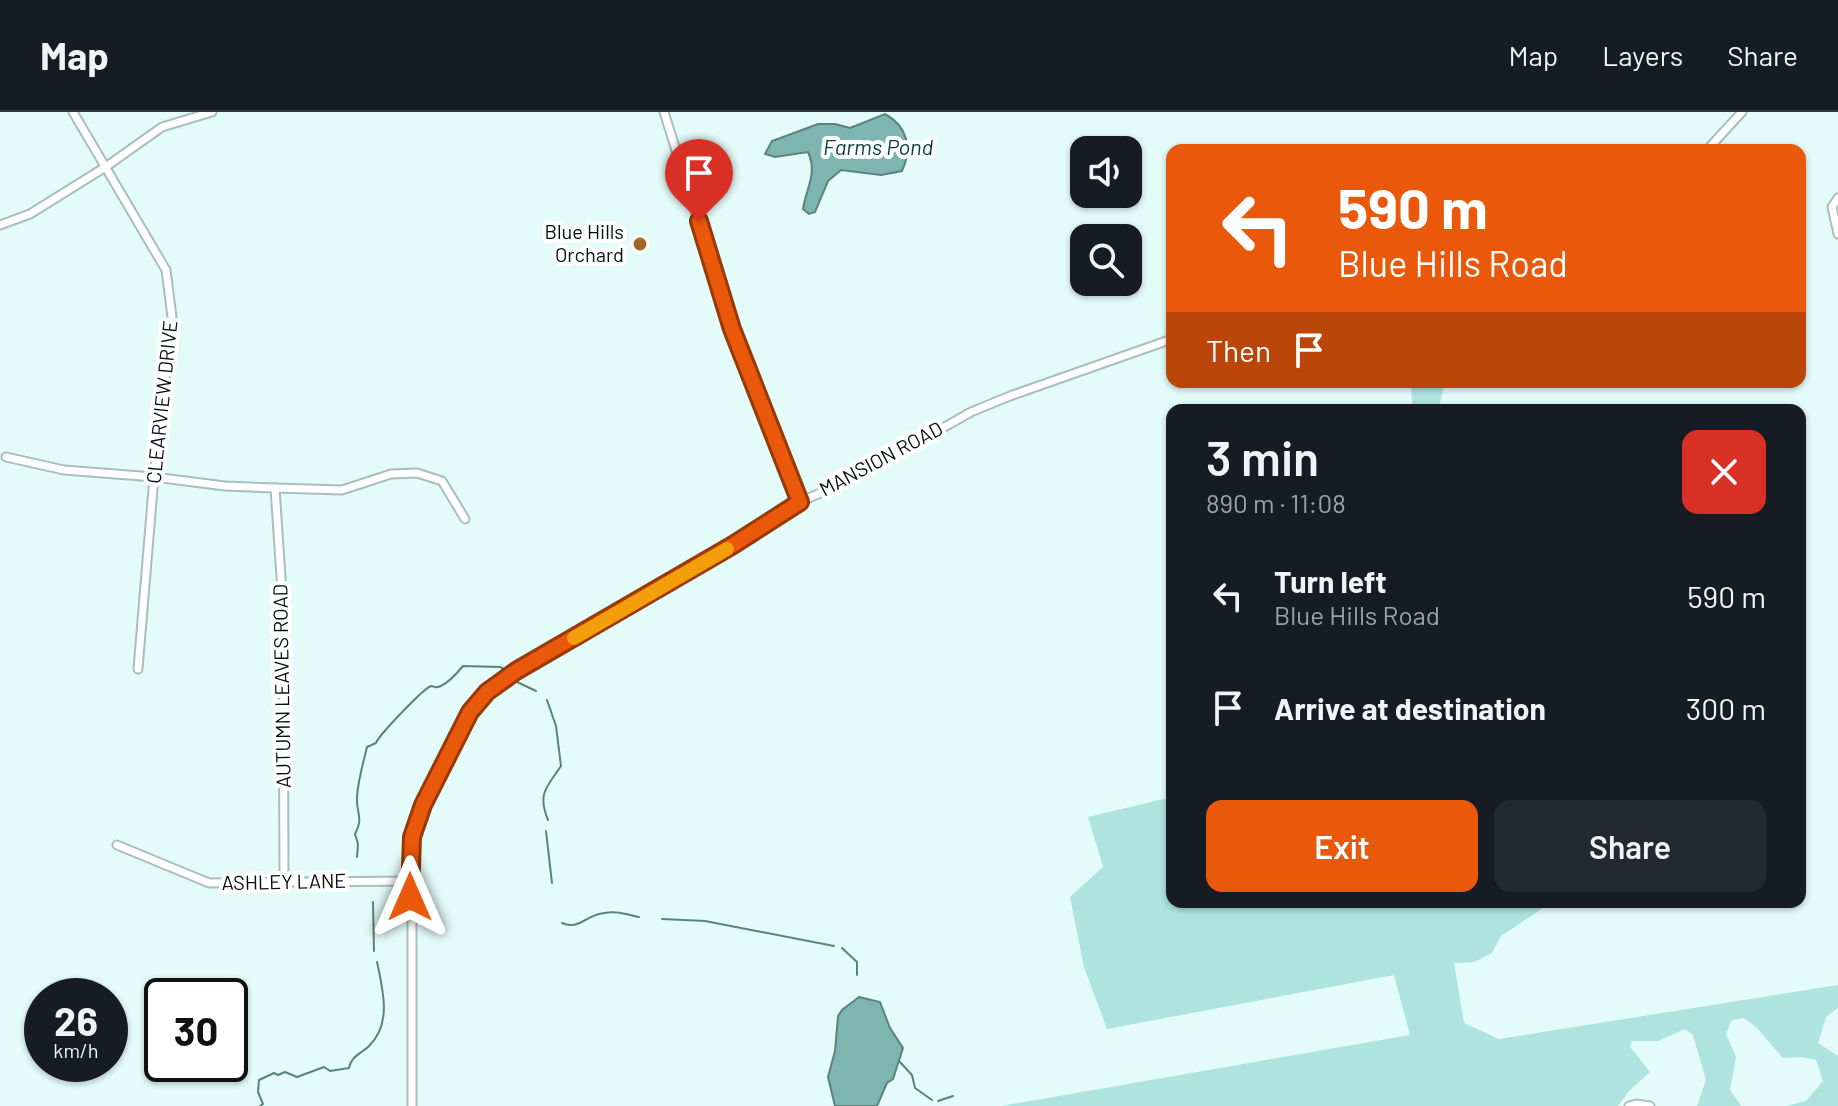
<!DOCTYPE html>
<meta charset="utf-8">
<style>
:root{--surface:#171b24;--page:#242831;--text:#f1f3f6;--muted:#9ea1a6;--line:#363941;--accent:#ea580c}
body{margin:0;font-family:Barlow,sans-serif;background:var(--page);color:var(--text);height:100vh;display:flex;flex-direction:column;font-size:30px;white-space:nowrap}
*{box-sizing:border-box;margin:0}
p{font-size:26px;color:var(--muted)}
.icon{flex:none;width:44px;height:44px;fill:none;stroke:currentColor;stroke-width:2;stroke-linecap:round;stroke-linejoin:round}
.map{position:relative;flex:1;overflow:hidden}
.details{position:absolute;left:1166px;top:292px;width:640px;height:504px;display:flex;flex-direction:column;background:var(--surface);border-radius:16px;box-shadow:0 2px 6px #0004}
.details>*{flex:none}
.guide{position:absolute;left:1166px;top:32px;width:640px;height:244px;border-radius:16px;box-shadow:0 2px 6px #0004;background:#ea580c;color:#fff;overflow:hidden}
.tools{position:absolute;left:1070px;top:24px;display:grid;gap:16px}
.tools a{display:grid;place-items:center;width:72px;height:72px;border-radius:16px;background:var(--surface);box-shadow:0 2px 6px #0004;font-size:40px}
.speed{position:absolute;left:24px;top:866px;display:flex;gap:16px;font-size:40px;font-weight:700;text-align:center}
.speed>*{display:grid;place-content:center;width:104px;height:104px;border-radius:50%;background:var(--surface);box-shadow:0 2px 6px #0004;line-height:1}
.speed small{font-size:20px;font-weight:400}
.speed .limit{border:4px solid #111;border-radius:12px;background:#fff;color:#111}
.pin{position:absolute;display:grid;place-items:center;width:68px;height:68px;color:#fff;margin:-82px -34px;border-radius:50% 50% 50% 0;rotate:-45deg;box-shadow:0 0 8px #0007}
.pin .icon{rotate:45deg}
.me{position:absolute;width:88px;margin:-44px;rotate:0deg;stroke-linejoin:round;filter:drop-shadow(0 0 6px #0008)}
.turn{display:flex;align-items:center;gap:28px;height:168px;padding:0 40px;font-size:36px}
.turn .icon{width:104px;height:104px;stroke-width:2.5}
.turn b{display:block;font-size:56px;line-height:68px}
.then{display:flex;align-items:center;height:76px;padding:0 40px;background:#0003;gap:16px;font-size:30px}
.round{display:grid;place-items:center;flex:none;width:84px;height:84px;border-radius:16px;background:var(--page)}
.head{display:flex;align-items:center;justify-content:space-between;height:136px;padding:0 40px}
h1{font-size:48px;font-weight:600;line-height:60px}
.primary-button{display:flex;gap:16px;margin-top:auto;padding:16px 40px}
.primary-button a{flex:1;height:92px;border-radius:16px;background:var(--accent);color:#fff;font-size:32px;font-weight:600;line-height:92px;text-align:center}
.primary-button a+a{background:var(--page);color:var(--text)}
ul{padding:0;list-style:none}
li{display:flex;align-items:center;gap:24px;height:112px;padding:0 40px}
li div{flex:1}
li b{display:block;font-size:30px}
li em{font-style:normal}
header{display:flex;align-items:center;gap:48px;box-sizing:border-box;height:112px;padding:0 40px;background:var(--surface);border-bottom:2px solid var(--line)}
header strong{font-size:38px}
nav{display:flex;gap:44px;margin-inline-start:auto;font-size:28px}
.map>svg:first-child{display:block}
.green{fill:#aee3df}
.water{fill:#7eb5b1;stroke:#5a8380;stroke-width:2}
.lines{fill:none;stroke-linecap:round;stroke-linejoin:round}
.stream{stroke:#5a8380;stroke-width:2}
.minor-casing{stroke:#a8bfbd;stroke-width:11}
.minor{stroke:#fff;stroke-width:7}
.route-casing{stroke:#983908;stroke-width:20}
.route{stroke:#ea580c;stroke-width:14}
.slow{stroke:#f59e0b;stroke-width:14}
.poi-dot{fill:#a16627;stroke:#fff;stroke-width:3}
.labels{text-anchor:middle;stroke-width:8;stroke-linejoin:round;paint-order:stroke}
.poi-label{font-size:20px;fill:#070e0e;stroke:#fff;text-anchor:end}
.street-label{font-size:20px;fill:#070e0e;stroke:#fff}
.water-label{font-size:22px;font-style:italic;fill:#0a3e3c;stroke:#fff}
</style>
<header>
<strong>Map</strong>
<nav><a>Map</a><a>Layers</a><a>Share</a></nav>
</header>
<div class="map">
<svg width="1838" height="994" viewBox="0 0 1838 994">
<rect width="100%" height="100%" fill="#e3fbf9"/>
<g class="green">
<path d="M1417,270H1445L1438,298H1413L1411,277Z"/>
<path d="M1172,685V790H1542L1543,796L1501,824L1492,841L1474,850L1454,851L1464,911L1499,927L1838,873V896L1826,905L1818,931L1838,944V994H1786L1806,989L1823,969L1816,948L1801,945L1783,946L1757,916L1744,906L1732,908L1726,922L1736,945L1730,978L1741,994H1697L1706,968L1693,923L1685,917L1658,929H1632L1630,935L1650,960L1629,979L1618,994H1001L1410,923L1394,863L1107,917L1084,855L1070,785L1103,755L1088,705Z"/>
</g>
<g class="water">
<path d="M885,2C907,14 913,36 902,59L881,63L841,58L828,69L815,100L809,102L803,97C806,76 818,62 808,40L775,45L765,42L772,29L818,12H835L850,16Z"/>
<path d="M859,885L880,890L890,916L903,936L893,967L887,971L877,994H835L828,965L835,939L838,904L842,898Z"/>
</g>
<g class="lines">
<g class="stream">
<path d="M515,569L536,579"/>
<path d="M547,588L556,614L561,654C547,675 537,681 548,708"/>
<path d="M546,719L552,771"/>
<path d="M357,745L358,732L355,722C364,705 356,702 357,685C358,668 363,652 367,635L376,631C379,623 424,576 431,574C433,574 436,576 438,575C446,573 458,560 463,554L500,555L508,559"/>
<path d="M373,790L374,839"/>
<path d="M662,807L705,809L834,834"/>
<path d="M562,811C577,818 586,805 599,802C615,798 625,802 639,805"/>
<path d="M842,836L857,850V863"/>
<path d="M899,949L912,963L915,976L932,988"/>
<path d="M938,989L953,984"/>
<path d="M260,994L263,992L258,980L259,968L274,961L278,963L285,960L297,965L324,955L330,959L349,956C351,944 361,942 369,934C392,912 383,878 377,850"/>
</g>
<g class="minor-casing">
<g id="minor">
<path d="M73,0L166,158L172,205L154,365L138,557"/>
<path d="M664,0L732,217L800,390"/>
<path d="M1707,38L1742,0"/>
<path d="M1838,86L1832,95L1838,122"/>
<path d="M0,113L30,102L107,54L162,15L212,0"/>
<path d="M6,345L64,358L154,365L225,374L275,376L342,378L391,362L417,361L442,369L465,407"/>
<path d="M275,376L283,495L284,771"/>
<path d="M117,733L209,771L410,769"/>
<path d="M412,994V725C419,692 456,616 478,590C489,578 502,569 516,559L733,433L800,390L858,364L971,300L1010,284L1172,227"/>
<path d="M1629,994L1636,992L1650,994"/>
</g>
</g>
<use href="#minor" class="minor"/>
</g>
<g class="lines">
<g class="route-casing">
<path id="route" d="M410,785L412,725L423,693L470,600L487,580L516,559L733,433L800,390L732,217L699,109"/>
</g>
<use href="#route" class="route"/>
<path class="slow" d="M574,526L727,437"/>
</g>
<circle class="poi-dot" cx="640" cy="132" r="8"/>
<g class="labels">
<g class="poi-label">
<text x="624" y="127">Blue Hills<tspan x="624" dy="23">Orchard</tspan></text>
</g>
<g class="street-label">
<text transform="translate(162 290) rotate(-84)" y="7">CLEARVIEW DRIVE</text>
<text transform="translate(881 347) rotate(-28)" y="7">MANSION ROAD</text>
<text transform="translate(282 574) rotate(-91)" y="7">AUTUMN LEAVES ROAD</text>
<text transform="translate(284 770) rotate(-1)" y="7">ASHLEY LANE</text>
</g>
<g class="water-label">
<text x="878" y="43">Farms Pond</text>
</g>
</g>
</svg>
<div class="tools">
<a><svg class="icon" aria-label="sound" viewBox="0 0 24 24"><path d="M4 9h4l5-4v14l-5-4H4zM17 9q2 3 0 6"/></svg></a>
<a><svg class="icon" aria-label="search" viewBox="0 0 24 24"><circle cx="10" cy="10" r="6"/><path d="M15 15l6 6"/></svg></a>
</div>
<div class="speed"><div>26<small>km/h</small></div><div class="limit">30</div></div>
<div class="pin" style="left:699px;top:109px;background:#d93025"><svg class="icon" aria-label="arrive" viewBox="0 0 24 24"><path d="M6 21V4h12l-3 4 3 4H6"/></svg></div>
<svg class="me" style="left:410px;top:785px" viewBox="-20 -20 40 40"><path d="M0-17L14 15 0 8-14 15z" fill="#ea580c" stroke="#fff" stroke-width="4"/></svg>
<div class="guide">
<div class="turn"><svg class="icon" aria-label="left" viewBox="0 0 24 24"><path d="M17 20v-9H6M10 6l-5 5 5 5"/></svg><div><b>590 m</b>Blue Hills Road</div></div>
<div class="then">Then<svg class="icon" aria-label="arrive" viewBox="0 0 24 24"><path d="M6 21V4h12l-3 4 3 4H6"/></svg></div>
</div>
<section class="details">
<div class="head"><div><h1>3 min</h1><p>890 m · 11:08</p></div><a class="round" style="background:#d93025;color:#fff"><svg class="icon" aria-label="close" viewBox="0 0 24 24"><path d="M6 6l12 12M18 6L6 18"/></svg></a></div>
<ul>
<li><svg class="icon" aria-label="left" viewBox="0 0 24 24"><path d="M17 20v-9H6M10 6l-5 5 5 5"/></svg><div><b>Turn left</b><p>Blue Hills Road</p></div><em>590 m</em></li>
<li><svg class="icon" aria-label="arrive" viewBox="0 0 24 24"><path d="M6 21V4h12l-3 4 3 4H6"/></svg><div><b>Arrive at destination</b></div><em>300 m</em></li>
</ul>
<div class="primary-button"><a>Exit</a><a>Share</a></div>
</section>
</div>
